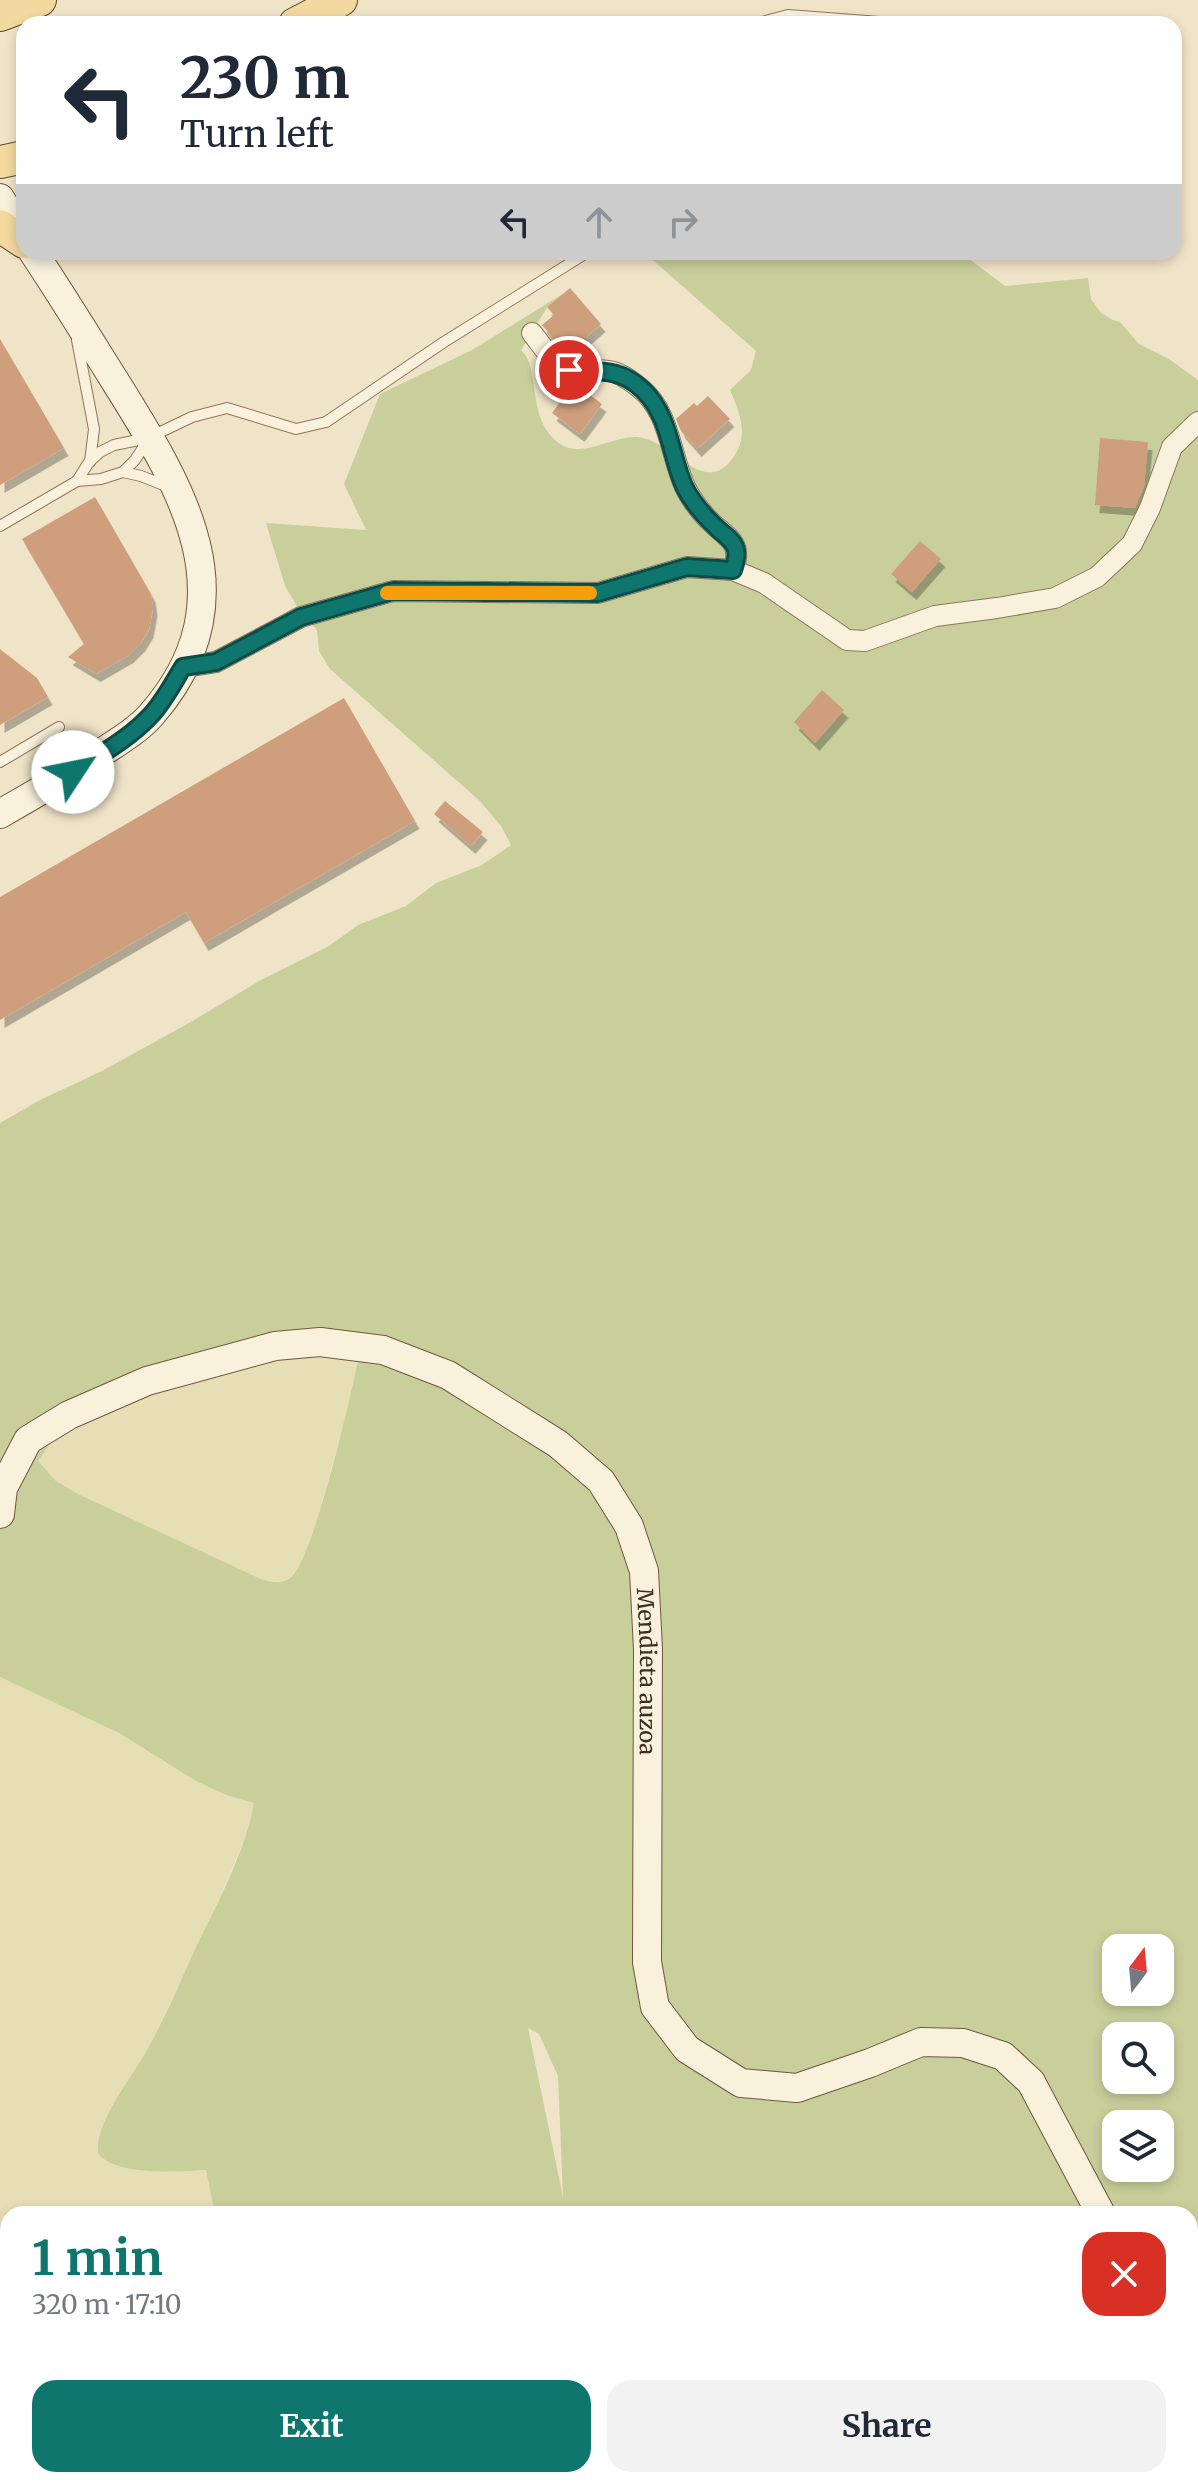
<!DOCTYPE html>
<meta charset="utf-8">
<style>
:root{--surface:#fff;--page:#f2f2f3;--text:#1f2937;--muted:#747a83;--accent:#0f766e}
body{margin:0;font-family:Merriweather,serif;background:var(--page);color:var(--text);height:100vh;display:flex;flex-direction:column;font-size:30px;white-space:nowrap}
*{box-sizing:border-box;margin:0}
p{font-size:26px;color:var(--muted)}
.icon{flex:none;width:44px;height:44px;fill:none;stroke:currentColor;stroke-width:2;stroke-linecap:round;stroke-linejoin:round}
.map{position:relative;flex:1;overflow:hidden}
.side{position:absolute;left:0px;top:2206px;width:1198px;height:282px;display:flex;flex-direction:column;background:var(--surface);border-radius:24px 24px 0 0;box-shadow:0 4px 12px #0003}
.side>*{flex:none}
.guide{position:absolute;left:16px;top:16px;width:1166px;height:244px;border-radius:24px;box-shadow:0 4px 12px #0003;background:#fff;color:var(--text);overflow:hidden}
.needle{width:52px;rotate:16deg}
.buttons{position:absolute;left:1102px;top:1934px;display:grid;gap:16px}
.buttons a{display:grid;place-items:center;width:72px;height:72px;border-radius:16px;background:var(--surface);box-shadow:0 4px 12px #0003;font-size:40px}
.pin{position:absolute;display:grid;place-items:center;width:68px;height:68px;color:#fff;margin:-34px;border:4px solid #fff;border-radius:50%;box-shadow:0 2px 8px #0007}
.me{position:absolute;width:88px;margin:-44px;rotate:56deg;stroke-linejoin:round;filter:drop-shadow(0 0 6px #0008)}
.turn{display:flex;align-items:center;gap:28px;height:168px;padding:0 32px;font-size:36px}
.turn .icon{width:104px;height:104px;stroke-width:2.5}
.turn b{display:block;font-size:56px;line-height:68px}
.lanes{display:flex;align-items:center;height:76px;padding:0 32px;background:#0003;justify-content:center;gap:40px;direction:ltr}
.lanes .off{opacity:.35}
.round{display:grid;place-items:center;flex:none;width:84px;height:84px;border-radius:24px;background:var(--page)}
.headline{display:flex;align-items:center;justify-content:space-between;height:136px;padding:0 32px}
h1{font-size:48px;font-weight:700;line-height:60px;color:var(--accent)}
.button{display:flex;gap:16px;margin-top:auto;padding:16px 32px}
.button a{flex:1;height:92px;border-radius:24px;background:var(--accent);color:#fff;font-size:32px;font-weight:700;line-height:92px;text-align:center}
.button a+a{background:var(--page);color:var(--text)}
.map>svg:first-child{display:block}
.farmland{fill:#e6deb5}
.green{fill:#c9cf9b;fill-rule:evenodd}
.building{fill:#cf9f7d;filter:url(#shadow)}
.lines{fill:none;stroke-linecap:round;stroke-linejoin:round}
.lane-casing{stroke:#8d765c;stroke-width:12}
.street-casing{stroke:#8d765c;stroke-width:22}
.secondary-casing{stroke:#6f573f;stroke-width:30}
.primary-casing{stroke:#5b4430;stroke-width:34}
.lane{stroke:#faf1dc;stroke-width:10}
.street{stroke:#faf1dc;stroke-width:20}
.secondary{stroke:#faf1dc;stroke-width:28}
.primary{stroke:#f3d9a0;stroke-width:32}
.route-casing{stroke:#0a4d48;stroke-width:20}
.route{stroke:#0f766e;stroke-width:14}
.slow{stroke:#f59e0b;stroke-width:14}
.labels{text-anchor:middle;stroke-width:6;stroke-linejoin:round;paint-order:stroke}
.street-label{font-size:22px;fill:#3d2e20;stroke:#f7eed8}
</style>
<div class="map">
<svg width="1198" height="2487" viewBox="0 0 1198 2487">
<defs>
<filter id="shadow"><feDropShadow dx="4.5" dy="8" stdDeviation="0" flood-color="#0004"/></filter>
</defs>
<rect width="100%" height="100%" fill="#f0e4c8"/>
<g class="farmland">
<path d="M287,1354L359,1356L349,1405L312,1538L297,1572L285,1581L273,1582L261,1579L78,1494L56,1481L37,1461L54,1438L96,1417L174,1387Z"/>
<path d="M0,1677L119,1733L196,1781L226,1795L255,1803L244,1840L212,1915L148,2049L100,2135L120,2167L177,2172L211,2170L222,2214H8V2223L0,2224Z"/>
</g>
<g class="green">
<path d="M640,252H960L1005,286L1088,278L1091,299L1101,313L1113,320L1120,322L1139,344L1169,359L1198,380V2447H1190V2214H215L206,2170C180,2172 113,2176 98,2153C95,2121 132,2078 147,2050C166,2016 181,1980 197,1945C219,1900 245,1852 254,1803L226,1795L196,1781L119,1733L0,1677V1123L40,1100L102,1071L189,1023L261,980L329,946L358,925L406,906L436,883L482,865L511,845L501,826L480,801L330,669L319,651L317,630L301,613L285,586L266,523L366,530L344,484L380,394L472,350L564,293L548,306L521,350C542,369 525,419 560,444C582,459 614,435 637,437C672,439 703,498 732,459C750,436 740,414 730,390L751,370L756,351L655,262ZM287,1354L359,1356C352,1391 313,1563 290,1578C281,1585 270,1582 261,1579L78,1494L56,1481L38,1461L54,1438L96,1417L174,1387ZM1116,1948H1160V1992H1116ZM528,2028L539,2034L558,2076L563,2197ZM1116,2036H1160V2080H1116ZM1116,2124H1160V2168H1116Z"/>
<path d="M8,2223V2472L0,2469V2224Z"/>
</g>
<g class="building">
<path d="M570,288L601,324L567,354L542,325L554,315L547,307Z"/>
<path d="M0,339L64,448L0,485Z"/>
<path d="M574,383L602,404L580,434L552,413Z"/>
<path d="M708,396L730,419L697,449L681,431L676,419L694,403L697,406Z"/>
<path d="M1100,438L1148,442L1144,486L1135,508L1095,505Z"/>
<path d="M95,497L151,594L153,608L149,630L141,643L129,655L96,674L68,657L84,644L22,539Z"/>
<path d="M920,541L941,559L912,592L891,574Z"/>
<path d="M0,649L37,678L48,697L0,725Z"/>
<path d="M822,690L844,710L815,743L794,722Z"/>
<path d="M344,698L415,821L204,943L186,912L0,1020V897Z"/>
<path d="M445,801L483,832L471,846L434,814Z"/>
</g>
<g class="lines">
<g class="lane-casing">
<g id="lane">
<path d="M754,24L788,15L906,24"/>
<path d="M77,340L94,429L90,462"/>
<path d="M123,472L135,460L148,440"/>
<path d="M77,481L89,462L100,452L114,445L148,438L192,417L227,408L296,429L326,422L444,342L588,252"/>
<path d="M0,526L77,481L101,479L123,472L141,476L166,486"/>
<path d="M0,762L59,727"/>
<path d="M128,2487L148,2480"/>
</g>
</g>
<g class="street-casing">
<g id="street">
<path d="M532,333C541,344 549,358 560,365C574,375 593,368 608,371C620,372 631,381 640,388C670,412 670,454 685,487C692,501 702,514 714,525C732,540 742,546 733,570"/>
<path d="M183,667L216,662L301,617L393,591L598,593L687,567L733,570L764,583L847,640L865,641L935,616L997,608L1055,598L1097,577L1132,544L1150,508L1172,447L1198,422"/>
<path d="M1190,2464L1198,2465"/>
<path d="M319,2480L324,2487"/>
<path d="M364,2487L376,2480"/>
<path d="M646,2487L658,2480"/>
</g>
</g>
<g class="secondary-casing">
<g id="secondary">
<path d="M0,198L24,237"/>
<path d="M0,814C35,794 70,774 104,751C121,740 139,729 152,714C252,599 182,488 115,381C88,338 61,294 33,252"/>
<path id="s1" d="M0,1514L3,1488L28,1440L69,1415L147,1381L275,1346L320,1342L383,1350L448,1375L558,1444L601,1481L629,1526L644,1571L648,1649L647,1962L655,2007L687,2049L741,2083L797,2088L870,2063L921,2042L963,2043L1003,2056L1031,2082L1101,2214"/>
<path d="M1190,2353L1198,2363"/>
</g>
</g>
<g class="primary-casing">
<g id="primary">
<path d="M0,15L40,0"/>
<path d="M295,24L341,0"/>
<path d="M0,162L24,157"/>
<path d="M0,226L24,242"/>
</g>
</g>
<use href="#lane" class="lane"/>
<use href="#street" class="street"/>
<use href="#secondary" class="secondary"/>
<use href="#primary" class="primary"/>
</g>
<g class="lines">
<g class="route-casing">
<path id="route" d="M73,772C99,755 129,739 151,715C164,701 173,683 183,667L216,662L301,617L393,591L598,593L687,567L733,570C741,548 735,543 718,529C704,516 692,503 684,486C670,454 670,416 643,390C619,367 599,372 569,370"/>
</g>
<use href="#route" class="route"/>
<path class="slow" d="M387,593H590"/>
</g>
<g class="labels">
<g class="street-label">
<text dy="8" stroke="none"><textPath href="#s1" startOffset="912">Mendieta auzoa</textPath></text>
</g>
</g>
</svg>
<div class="buttons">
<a><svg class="needle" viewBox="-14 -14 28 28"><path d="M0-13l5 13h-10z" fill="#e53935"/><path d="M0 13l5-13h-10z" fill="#747a83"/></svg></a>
<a><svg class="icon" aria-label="search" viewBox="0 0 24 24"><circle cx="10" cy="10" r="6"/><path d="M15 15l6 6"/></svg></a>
<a><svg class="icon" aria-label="layers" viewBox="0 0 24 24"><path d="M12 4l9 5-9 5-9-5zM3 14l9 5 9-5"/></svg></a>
</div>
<div class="pin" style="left:569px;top:370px;background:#d93025"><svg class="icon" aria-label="arrive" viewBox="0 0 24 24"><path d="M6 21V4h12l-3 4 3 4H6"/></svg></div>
<svg class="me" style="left:73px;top:772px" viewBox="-20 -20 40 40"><circle r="19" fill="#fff"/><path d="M0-13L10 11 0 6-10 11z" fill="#0f766e"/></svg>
<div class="guide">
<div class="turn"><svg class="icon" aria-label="left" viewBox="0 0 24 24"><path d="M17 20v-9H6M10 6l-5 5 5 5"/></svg><div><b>230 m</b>Turn left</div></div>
<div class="lanes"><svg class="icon" aria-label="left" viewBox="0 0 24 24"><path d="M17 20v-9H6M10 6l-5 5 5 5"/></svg><svg class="icon off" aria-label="ahead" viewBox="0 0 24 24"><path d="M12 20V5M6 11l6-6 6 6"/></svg><svg class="icon off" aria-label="right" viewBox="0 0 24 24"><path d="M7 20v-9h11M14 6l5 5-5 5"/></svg></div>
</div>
<section class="side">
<div class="headline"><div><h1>1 min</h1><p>320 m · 17:10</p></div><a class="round" style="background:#d93025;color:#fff"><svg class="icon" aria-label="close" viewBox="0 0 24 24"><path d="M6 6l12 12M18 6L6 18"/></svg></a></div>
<div class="button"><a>Exit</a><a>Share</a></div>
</section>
</div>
